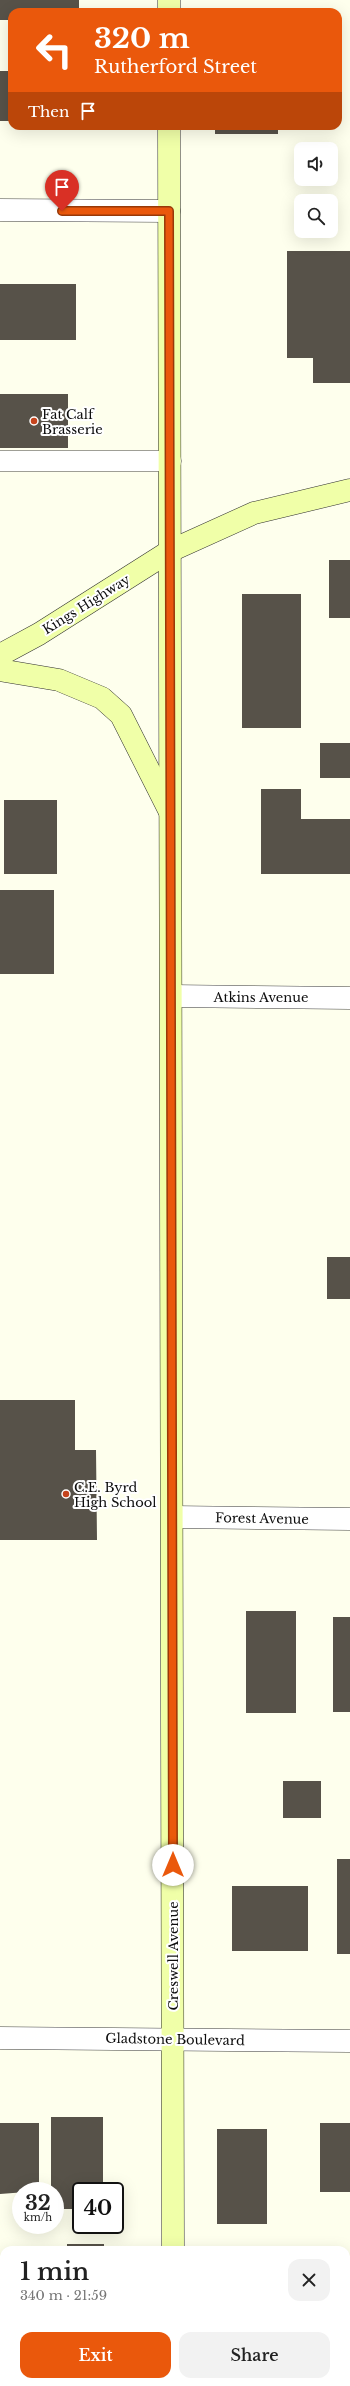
<!DOCTYPE html>
<meta charset="utf-8">
<style>
:root{--surface:#fff;--page:#f2f2f2;--text:#222;--muted:#767676;--accent:#ea580c}
body{margin:0;font-family:"Libre Baskerville",serif;background:var(--page);color:var(--text);height:100vh;display:flex;flex-direction:column;font-size:15px;white-space:nowrap}
*{box-sizing:border-box;margin:0}
p{font-size:13px;color:var(--muted)}
.icon{flex:none;width:22px;height:22px;fill:none;stroke:currentColor;stroke-width:2;stroke-linecap:round;stroke-linejoin:round}
.map{position:relative;flex:1;overflow:hidden}
.drawer{position:absolute;left:0px;top:2246px;width:350px;height:140px;display:flex;flex-direction:column;background:var(--surface);border-radius:12px 12px 0 0;box-shadow:0 4px 16px #0002}
.drawer>*{flex:none}
.guide{position:absolute;left:8px;top:8px;width:334px;height:122px;border-radius:12px;box-shadow:0 4px 16px #0002;background:#ea580c;color:#fff;overflow:hidden}
.controls{position:absolute;left:294px;top:142px;display:grid;gap:8px}
.controls a{display:grid;place-items:center;width:44px;height:44px;border-radius:8px;background:var(--surface);box-shadow:0 4px 16px #0002;font-size:20px}
.speed{position:absolute;left:12px;top:2182px;display:flex;gap:8px;font-size:20px;font-weight:700;text-align:center}
.speed>*{display:grid;place-content:center;width:52px;height:52px;border-radius:50%;background:var(--surface);box-shadow:0 4px 16px #0002;line-height:1}
.speed small{font-size:10px;font-weight:400}
.speed .limit{border:2px solid #111;border-radius:6px;background:#fff;color:#111}
.pin{position:absolute;display:grid;place-items:center;width:34px;height:34px;color:#fff;margin:-41px -17px;border-radius:50% 50% 50% 0;rotate:-45deg;box-shadow:0 0 4px #0007}
.pin .icon{rotate:45deg}
.me{position:absolute;width:44px;margin:-22px;rotate:0deg;stroke-linejoin:round;filter:drop-shadow(0 0 3px #0008)}
.turn{display:flex;align-items:center;gap:14px;height:84px;padding:0 20px;font-size:18px}
.turn .icon{width:52px;height:52px;stroke-width:2.5}
.turn b{display:block;font-size:28px;line-height:34px}
.then{display:flex;align-items:center;height:38px;padding:0 20px;background:#0003;gap:8px;font-size:15px}
.round{display:grid;place-items:center;flex:none;width:42px;height:42px;border-radius:12px;background:var(--page)}
.headline{display:flex;align-items:center;justify-content:space-between;height:68px;padding:0 20px}
h1{font-size:24px;font-weight:600;line-height:30px}
.cta{display:flex;gap:8px;margin-top:auto;padding:8px 20px}
.cta a{flex:1;height:46px;border-radius:12px;background:var(--accent);color:#fff;font-size:16px;font-weight:600;line-height:46px;text-align:center}
.cta a+a{background:var(--page);color:var(--text)}
.map>svg:first-child{display:block}
.building{fill:#575249}
.lines{fill:none;stroke-linecap:round;stroke-linejoin:round}
.lane-casing{stroke:#404040;stroke-width:21}
.street-casing{stroke:#404040;stroke-width:23}
.secondary-casing{stroke:#2f2f2f;stroke-width:23}
.lane{stroke:#fff;stroke-width:20}
.street{stroke:#fff;stroke-width:22}
.secondary{stroke:#f0ffa8;stroke-width:22}
.route-casing{stroke:#983908;stroke-width:10}
.route{stroke:#ea580c;stroke-width:7}
.poi-dot{fill:#c5441d;stroke:#fff;stroke-width:1.5}
.labels{text-anchor:middle;stroke-width:4;stroke-linejoin:round;paint-order:stroke}
.poi-label{font-size:13px;fill:#0d0d0d;stroke:#fff;text-anchor:start}
.street-label{font-size:13px;fill:#0d0d0d;stroke:#fff}
</style>
<div class="map">
<svg width="350" height="2386" viewBox="0 0 350 2386">
<rect width="100%" height="100%" fill="#feffed"/>
<g class="building">
<path d="M0,0H79V12H12V20H0Z"/>
<rect x="0" y="71" width="12" height="50"/>
<rect x="215" y="126" width="63" height="8"/>
<path d="M287,251H350V383H313V358H287Z"/>
<rect x="0" y="284" width="76" height="56"/>
<rect x="0" y="394" width="68" height="54"/>
<rect x="329" y="560" width="21" height="58"/>
<rect x="242" y="594" width="59" height="134"/>
<rect x="320" y="743" width="30" height="35"/>
<path d="M261,789H301V819H350V874H261Z"/>
<rect x="4" y="800" width="53" height="74"/>
<rect x="0" y="890" width="54" height="84"/>
<rect x="327" y="1257" width="23" height="42"/>
<path d="M0,1400H75V1450H96L97,1540H0Z"/>
<rect x="246" y="1611" width="50" height="102"/>
<rect x="333" y="1617" width="17" height="95"/>
<rect x="283" y="1781" width="38" height="37"/>
<rect x="337" y="1859" width="13" height="95"/>
<rect x="232" y="1886" width="76" height="65"/>
<path d="M51,2117H103V2191H81V2209H55V2191H51Z"/>
<path d="M0,2123H39V2191L0,2194Z"/>
<rect x="320" y="2123" width="30" height="69"/>
<rect x="217" y="2129" width="50" height="95"/>
<rect x="67" y="2244" width="37" height="6"/>
<rect x="221" y="2382" width="49" height="4"/>
</g>
<g class="lines">
<g class="lane-casing">
<path id="lane" d="M0,461H171"/>
</g>
<g class="street-casing">
<g id="street">
<path d="M0,210L169,211"/>
<path d="M172,996L350,998"/>
<path d="M173,1517L350,1519"/>
<path d="M0,2038L350,2041"/>
</g>
</g>
<g class="secondary-casing">
<g id="secondary">
<path d="M169,0V12"/>
<path d="M169,126L173,2250"/>
<path d="M0,655L39,634L170,551L254,513L350,490"/>
<path d="M0,670L59,680L102,698L121,715L169,810"/>
<path d="M173,2386V2382"/>
</g>
</g>
<use href="#lane" class="lane"/>
<use href="#street" class="street"/>
<use href="#secondary" class="secondary"/>
</g>
<g class="lines">
<g class="route-casing">
<path id="route" d="M62,211H169C169,763 173,1314 173,1865"/>
</g>
<use href="#route" class="route"/>
</g>
<g class="poi-dot">
<circle cx="34" cy="421" r="4"/>
<circle cx="66" cy="1494" r="4"/>
</g>
<g class="labels">
<g class="poi-label">
<text x="42" y="419">Fat Calf<tspan x="42" dy="15">Brasserie</tspan></text>
<text x="74" y="1492">C.E. Byrd<tspan x="74" dy="15">High School</tspan></text>
</g>
<g class="street-label">
<text transform="translate(86 604) rotate(-32)" y="5">Kings Highway</text>
<text x="261" y="1002">Atkins Avenue</text>
<text transform="translate(262 1518) rotate(1)" y="5">Forest Avenue</text>
<text transform="translate(173 1956) rotate(-90)" y="5">Creswell Avenue</text>
<text transform="translate(175 2039) rotate(1)" y="5">Gladstone Boulevard</text>
</g>
</g>
</svg>
<div class="controls">
<a><svg class="icon" aria-label="sound" viewBox="0 0 24 24"><path d="M4 9h4l5-4v14l-5-4H4zM17 9q2 3 0 6"/></svg></a>
<a><svg class="icon" aria-label="search" viewBox="0 0 24 24"><circle cx="10" cy="10" r="6"/><path d="M15 15l6 6"/></svg></a>
</div>
<div class="speed"><div>32<small>km/h</small></div><div class="limit">40</div></div>
<div class="pin" style="left:62px;top:211px;background:#d93025"><svg class="icon" aria-label="arrive" viewBox="0 0 24 24"><path d="M6 21V4h12l-3 4 3 4H6"/></svg></div>
<svg class="me" style="left:173px;top:1865px" viewBox="-20 -20 40 40"><circle r="19" fill="#fff"/><path d="M0-13L10 11 0 6-10 11z" fill="#ea580c"/></svg>
<div class="guide">
<div class="turn"><svg class="icon" aria-label="left" viewBox="0 0 24 24"><path d="M17 20v-9H6M10 6l-5 5 5 5"/></svg><div><b>320 m</b>Rutherford Street</div></div>
<div class="then">Then<svg class="icon" aria-label="arrive" viewBox="0 0 24 24"><path d="M6 21V4h12l-3 4 3 4H6"/></svg></div>
</div>
<section class="drawer">
<div class="headline"><div><h1>1 min</h1><p>340 m · 21:59</p></div><a class="round"><svg class="icon" aria-label="close" viewBox="0 0 24 24"><path d="M6 6l12 12M18 6L6 18"/></svg></a></div>
<div class="cta"><a>Exit</a><a>Share</a></div>
</section>
</div>
